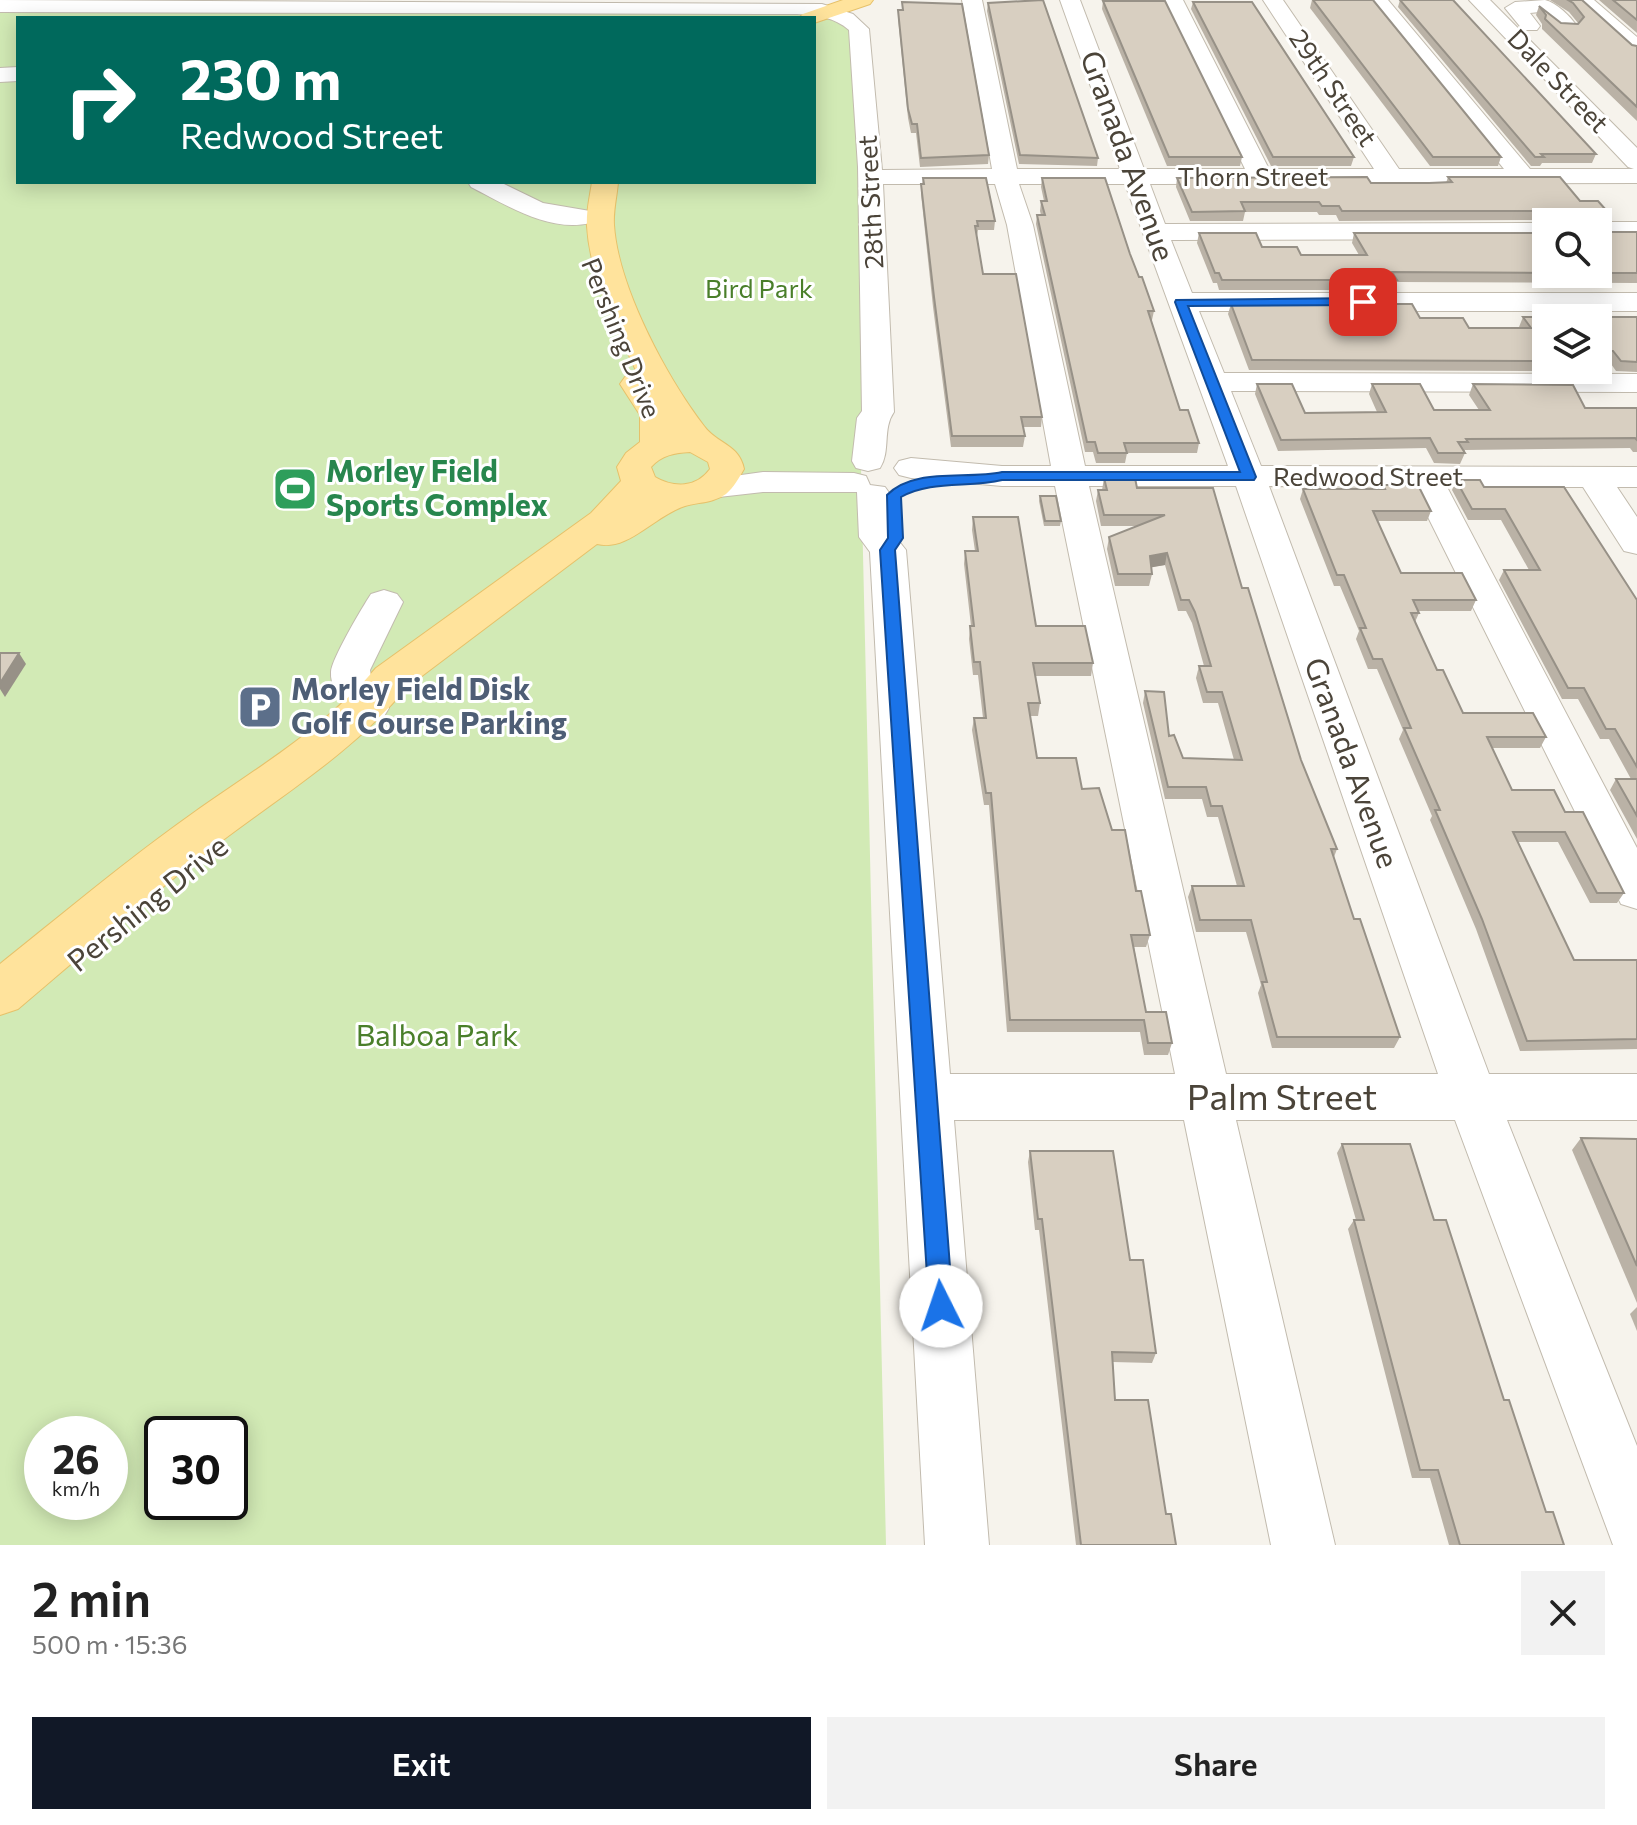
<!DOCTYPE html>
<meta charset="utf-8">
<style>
:root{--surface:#fff;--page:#f2f2f2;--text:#222;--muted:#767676;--accent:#111827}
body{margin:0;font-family:Commissioner,sans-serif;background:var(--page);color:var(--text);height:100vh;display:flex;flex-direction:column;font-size:30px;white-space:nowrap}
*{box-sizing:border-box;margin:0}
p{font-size:26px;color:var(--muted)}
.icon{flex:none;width:44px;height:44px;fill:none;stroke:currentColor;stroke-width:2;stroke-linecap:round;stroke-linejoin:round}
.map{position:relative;height:1545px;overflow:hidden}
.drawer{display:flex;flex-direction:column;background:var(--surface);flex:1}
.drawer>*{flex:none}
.top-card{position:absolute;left:16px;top:16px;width:800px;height:168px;border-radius:0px;box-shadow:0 4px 20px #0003;background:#00695c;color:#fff;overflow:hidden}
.buttons{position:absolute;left:1532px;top:208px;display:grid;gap:16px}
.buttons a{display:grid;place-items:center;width:80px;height:80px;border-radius:0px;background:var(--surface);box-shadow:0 4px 20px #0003;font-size:40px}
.speed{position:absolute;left:24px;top:1416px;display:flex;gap:16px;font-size:40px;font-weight:700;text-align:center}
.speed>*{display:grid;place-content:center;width:104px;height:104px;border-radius:50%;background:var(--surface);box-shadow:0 4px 20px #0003;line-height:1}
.speed small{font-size:20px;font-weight:400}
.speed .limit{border:4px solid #111;border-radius:12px;background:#fff;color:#111}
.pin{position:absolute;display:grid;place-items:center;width:68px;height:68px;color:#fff;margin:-34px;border-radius:16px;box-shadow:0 4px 12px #0006}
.me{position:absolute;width:88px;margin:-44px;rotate:356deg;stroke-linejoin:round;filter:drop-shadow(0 0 6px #0008)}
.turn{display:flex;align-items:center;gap:28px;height:168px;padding:0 32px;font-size:36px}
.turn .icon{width:104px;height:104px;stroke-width:2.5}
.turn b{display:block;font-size:56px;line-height:68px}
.round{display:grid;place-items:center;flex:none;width:84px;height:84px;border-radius:0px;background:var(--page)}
.summary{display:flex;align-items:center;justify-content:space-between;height:136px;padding:0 32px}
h1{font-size:48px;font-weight:600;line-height:60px}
.button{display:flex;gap:16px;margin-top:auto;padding:16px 32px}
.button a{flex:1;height:92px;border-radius:0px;background:var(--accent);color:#fff;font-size:32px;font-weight:600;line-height:92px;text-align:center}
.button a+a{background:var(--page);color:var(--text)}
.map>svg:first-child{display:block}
.green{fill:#d2eab5;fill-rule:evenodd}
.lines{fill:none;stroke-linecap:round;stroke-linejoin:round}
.minor-casing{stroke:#c2bbae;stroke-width:2}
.major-casing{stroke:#e6c16a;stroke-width:2}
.minor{fill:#fff;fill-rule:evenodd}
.major{fill:#ffe39c;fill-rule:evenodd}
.wall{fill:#bab2a6}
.shaded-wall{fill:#979187}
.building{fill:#d8cfc1;stroke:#979187;stroke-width:2}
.route{fill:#1a73e8;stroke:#114b97;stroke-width:2}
.labels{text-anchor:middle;stroke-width:6;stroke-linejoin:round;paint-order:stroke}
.far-street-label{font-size:26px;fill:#4b4439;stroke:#fff}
.far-park-label{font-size:26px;fill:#4a7f2a;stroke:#fff}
.street-label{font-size:30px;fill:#4b4439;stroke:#fff}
.leisure-label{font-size:30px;font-weight:bold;fill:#27864d;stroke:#fff;text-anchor:start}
.service-label{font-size:30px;font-weight:bold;fill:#4e5e75;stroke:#fff;text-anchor:start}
.park-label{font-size:30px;fill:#4a7f2a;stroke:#fff}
.near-street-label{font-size:36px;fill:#4b4439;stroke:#fff}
</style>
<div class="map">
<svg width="1637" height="1545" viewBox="0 0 1637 1545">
<rect width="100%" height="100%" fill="#f6f3ec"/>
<path class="green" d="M0,12L806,13L852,17L871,469L861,468L886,1545H0ZM18,18H814V182H18ZM42,1434H110V1502H42ZM162,1434H230V1502H162Z"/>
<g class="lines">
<g class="minor-casing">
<g id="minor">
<path d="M0,0L822,4L853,14L869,29L882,170L992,169L962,0H982L1017,169H1120L1060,0H1080L1144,169H1245L1163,0H1183L1269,169H1374L1263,0H1283L1399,169H1504L1368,0H1388L1530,169H1634L1628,167L1469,0H1490L1637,148V183L1150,184L1165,224L1546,223V239L1171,240L1192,293H1637V311H1199L1224,373L1637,374V392L1231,391L1261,466L1637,467V487H1617L1637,517V554L1624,551L1583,487H1447L1637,848V909L1621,904L1413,487L1269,486L1489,1074H1637V1120H1507L1637,1446V1545H1613L1455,1120H1236L1335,1545H1271L1184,1120H954L989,1545H925L870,552L859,537L857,492H763L710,498L698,495L693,488L698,481L763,472L854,473L866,476L870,485L885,487L890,494L894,535L906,550L950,1074H1175L1055,486H1002L911,478L899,475L894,468L899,461L911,458L1002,466H1051L1007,225L995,184H883L894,412C882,429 891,451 880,468L868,471L856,468L852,461L857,418L862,411L858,167L849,30C834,17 817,15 797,14L0,12ZM1019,184H1125L1228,466H1085L1033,225ZM1089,486H1236L1438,1074H1226Z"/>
<path d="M1545,0C1557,3 1570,16 1577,26L1574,30H1560L1540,12L1530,13L1540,26L1537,30H1523L1505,8L1515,2Z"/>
<path d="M1572,0H1594L1637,37V54L1630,52Z"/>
<path d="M18,67V81L0,82V68Z"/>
<path d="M468,182H500L543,203L590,211L594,217L590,223C550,233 506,205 471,187Z"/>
<rect x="1598" y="222" width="39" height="16"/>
<path d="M384,590L397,594L403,602L370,670L372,684L389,708L383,718C366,723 357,721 346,706C339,696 330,685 331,672C331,660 363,606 371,594Z"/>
</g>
</g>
<g class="major-casing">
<g id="major">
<path d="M843,0H873L870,4L814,23V18H799L803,14Z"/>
<path d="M592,182H618C617,196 613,211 614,225C618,287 667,378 704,426C717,444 739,444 744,469C739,478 734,487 726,494C713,503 699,502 685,506C654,516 628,552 597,544L406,688C353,752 285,793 219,843C150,895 84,953 18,1009L0,1015V964C65,912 128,859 196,811C260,766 325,728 376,668L591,513L621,481L617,467L626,453L640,442V415L620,384L625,377L638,375C617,328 590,278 587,226C586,212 590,196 592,182ZM690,452L708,462L710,469C696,488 674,488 655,477L651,467C662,455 674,453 690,452Z"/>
</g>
</g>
<use href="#minor" class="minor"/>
<use href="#major" class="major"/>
</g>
<g class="wall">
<path d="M1312,0L1501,157L1498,166H1430L1310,8Z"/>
<path d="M1400,0L1596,154L1592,163H1542L1540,166H1531L1398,7Z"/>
<path d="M1550,0H1582L1632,45L1637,46V121L1542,29V24L1536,15L1539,6L1561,23H1578L1569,12Z"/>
<path d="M1599,0H1637V33Z"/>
<path d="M1103,1L1242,157L1240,166H1167L1102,9Z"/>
<path d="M902,2L989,155L988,164L920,167L916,133H911L908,118L898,18V10H902Z"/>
<path d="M1193,2L1354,157L1351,166H1271L1191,9Z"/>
<path d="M988,3L1098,158L1097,166L1019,164L987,11Z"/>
<path d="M1448,177L1580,201L1602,219L1599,220V229L1602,232H1637V283L1397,282L1394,290H1219L1217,283H1213L1197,243L1199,233L1301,255H1359L1352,243L1354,233H1546V274H1598V222H1548L1546,220L1339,221L1336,215H1319L1317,212H1245L1243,221H1190L1176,187L1177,178L1371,183H1446Z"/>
<path d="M923,178L995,221L994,230H978L977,236L983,274L1042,417L1041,427H1023L1025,436L1023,447H951L933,307L921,194Z"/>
<path d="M1042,178L1130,254L1154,311L1152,320H1151L1180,410L1199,443L1197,453H1127L1125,463H1096L1093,452H1085L1036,224L1037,215H1041L1040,211L1041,201H1044L1041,187Z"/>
<path d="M1231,304L1420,318L1469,328H1520L1519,327L1523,317H1637V372L1616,371L1609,361H1598V318H1546V370L1557,371L1249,370L1228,314Z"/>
<path d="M1257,384L1305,413L1377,412L1369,394L1372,384L1434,410H1479L1469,395L1473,384L1585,408H1637V452H1633L1630,448L1465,450V453L1460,464L1434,463L1426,448L1278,451L1255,394Z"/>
<path d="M1104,478L1137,488L1242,588L1301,760L1337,849L1334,857L1354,919L1400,1037L1394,1048H1272L1258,993L1261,985L1246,932H1196L1188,897L1192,886H1237L1218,817H1207L1202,799H1165L1143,703L1145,691L1169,736L1183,758L1234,760L1218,703H1203L1196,678L1199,666H1204L1192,623L1186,611H1178L1165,565L1151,567L1152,574L1149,586H1115L1107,549L1109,537L1137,526H1101L1096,501L1098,490H1102Z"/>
<path d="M1456,480L1484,487L1637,600V839L1610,790L1616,779H1631L1609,739H1600L1578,699H1562L1499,580L1504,570H1529L1501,520H1468L1452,490Z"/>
<path d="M1383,485L1431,511L1427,521H1377L1401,573L1476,600L1471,611H1418L1419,613L1415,622L1437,670L1463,713L1546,737L1540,748H1492L1512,790L1565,812L1624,893L1617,903H1590L1558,842H1518L1574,960H1637V1049L1520,1051L1476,929L1430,820L1432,816L1399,739L1403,730L1377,669H1368L1356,639L1359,631L1340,586H1334L1300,499L1303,489H1382Z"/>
<path d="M1040,496L1061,521L1060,526H1044L1039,501Z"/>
<path d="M973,517L1036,626L1093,663L1091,676H1035L1040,703L1038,716H1030L1037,758L1082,789L1112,830L1136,891L1150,935L1146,947H1134L1146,1012L1172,1043L1168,1055H1144L1140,1032H1007L989,805H984L972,730L974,718H983L978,675H973L969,639L970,626H971L964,564L965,551H975L972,530Z"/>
<path d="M1581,1138L1637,1139V1303L1572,1150Z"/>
<path d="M1342,1144L1434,1220L1546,1512L1564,1545H1449L1430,1478H1412L1348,1229L1354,1220H1356L1337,1153Z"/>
<path d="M1030,1151L1130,1260L1156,1353L1152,1363L1113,1362L1115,1400L1166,1514L1176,1545H1076L1039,1230H1035L1028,1162Z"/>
<path d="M1637,1307V1331L1630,1314Z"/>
</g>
<g class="shaded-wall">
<path d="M1606,210L1602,219L1595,222L1599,213Z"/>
<path d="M1167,553L1165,565L1148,568L1150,556Z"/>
<path d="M19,653L26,664L5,697L0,689V683Z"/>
</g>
<g class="building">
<path d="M1043,0L1098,158L1020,155L988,3Z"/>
<path d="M1313,0H1373L1501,157H1433Z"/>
<path d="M1400,0H1453L1596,154H1541L1544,157H1535Z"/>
<path d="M1568,0H1582L1632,45L1637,46V107L1545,19L1546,15L1539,6L1561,23L1578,24L1584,17L1573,3Z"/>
<path d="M1613,0H1637V20Z"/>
<path d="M1103,1H1165L1242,157H1169Z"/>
<path d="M902,2L962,4L989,155L921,158L917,124H912L908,109L898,10H903Z"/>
<path d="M1193,2H1252L1354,157H1273Z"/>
<path d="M1367,177L1371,183H1429L1452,182L1448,177H1560L1580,201H1598L1606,210L1599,213V229L1602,232H1637V273H1598V222H1553V214L1550,211H1342L1339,206H1322L1319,202H1241L1245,211L1192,212L1177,178Z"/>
<path d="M923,178H986L995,221H977L978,226H975L983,274H1016L1042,417H1021L1025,436H952L934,297L921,184H924Z"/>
<path d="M1042,178H1105L1130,254L1139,277H1142L1154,311H1148L1180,410H1188L1199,443H1124L1127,453H1098L1095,442H1087L1037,215H1045L1041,201H1047Z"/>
<path d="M1199,233H1256L1262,247H1297L1301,255H1367L1354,233H1546V273L1392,272L1397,280H1222L1219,273H1215Z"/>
<path d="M1231,304H1412L1420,318H1463L1469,328H1531L1523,317H1637V362L1621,361L1613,351H1598V318H1546V361L1252,360Z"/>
<path d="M1257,384H1292L1305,413L1386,412L1372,384H1420L1434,410H1490L1473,384L1573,385L1585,408H1637V440L1635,438L1466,439L1468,442H1458L1465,453H1438L1430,438L1281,440Z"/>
<path d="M1104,478H1135L1137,488H1213L1242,588H1248L1301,760L1337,849H1331L1354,919H1360L1400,1037H1277L1262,982H1267L1251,920H1200L1192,886H1244L1222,806H1211L1206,787H1168L1145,691L1164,692L1169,736L1174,735L1183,758L1242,760L1222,692H1207L1199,666H1211L1195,612L1189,600H1181L1167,553L1150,556L1152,574H1118L1109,537L1165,515H1104L1098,490H1107Z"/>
<path d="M1456,480H1480L1484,487H1564L1637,600V767L1615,729H1606L1584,688H1568L1504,570H1540L1505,509H1472Z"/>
<path d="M1383,485H1418L1431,511H1373L1401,573H1462L1476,600H1413L1419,613H1411L1437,670H1443L1463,713H1533L1546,737H1487L1512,790H1554L1565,812H1583L1624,893H1597L1565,832H1513L1574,960H1637V1039L1527,1041L1482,919L1435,810H1440L1404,728H1411L1382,659H1373L1360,628H1366L1344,575H1337L1303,489H1385Z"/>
<path d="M1040,496H1056L1061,521H1045Z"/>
<path d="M973,517H1018L1036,626H1085L1093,663H1033L1040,703H1028L1037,758H1076L1082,789L1099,788L1112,830H1125L1136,891H1141L1150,935H1131L1146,1012H1166L1172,1043H1148L1144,1020H1010L991,793H986L974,718H986L980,662H974L970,626H974L965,551H978Z"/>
<path d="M0,653H19L0,683Z"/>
<path d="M1616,779H1637V816Z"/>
<path d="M1581,1138L1637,1139V1266Z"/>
<path d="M1342,1144H1410L1434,1220H1446L1504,1400H1509L1546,1512H1553L1564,1545H1460L1438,1470H1420L1354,1220H1364Z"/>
<path d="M1030,1151H1113L1130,1260H1143L1156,1353L1112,1352L1115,1400H1148L1166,1514H1171L1176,1545H1081L1042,1219H1038Z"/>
</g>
<path class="route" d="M1363,298L1369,302L1368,305L1188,306L1256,477L1254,480H1002C969,488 931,480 901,497L903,538L895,550L953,1306L950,1315L941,1319L932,1315L929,1306L880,550L888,538L887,495C914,467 966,480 1002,472H1240L1175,302L1176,300Z"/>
<defs>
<g id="stadium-square" transform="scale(2.3)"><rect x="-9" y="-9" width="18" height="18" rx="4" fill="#2e9e5b" stroke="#fff"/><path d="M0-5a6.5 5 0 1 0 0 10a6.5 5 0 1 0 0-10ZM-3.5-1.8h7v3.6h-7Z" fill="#fff"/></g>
<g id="parking-square" transform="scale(2.3)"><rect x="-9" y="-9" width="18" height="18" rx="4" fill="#5c6f8a" stroke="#fff"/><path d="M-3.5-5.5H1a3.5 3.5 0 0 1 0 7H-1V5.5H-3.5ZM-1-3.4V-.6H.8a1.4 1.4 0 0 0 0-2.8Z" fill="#fff"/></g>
</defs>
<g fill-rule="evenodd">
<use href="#stadium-square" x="295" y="489"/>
<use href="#parking-square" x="260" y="707"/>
</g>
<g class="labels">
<g class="far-street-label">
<text transform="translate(1558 81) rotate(46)" y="9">Dale Street</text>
<text transform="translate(1333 88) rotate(56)" y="9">29th Street</text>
<text x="1253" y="186">Thorn Street</text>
<text transform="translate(871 202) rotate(-93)" y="9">28th Street</text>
<text transform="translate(621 338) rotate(68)" y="9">Pershing Drive</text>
<text x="1368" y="486">Redwood Street</text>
</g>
<g class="far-park-label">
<text x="759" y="298">Bird Park</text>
</g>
<g class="street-label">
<text transform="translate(1127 156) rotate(70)" y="10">Granada Avenue</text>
<text transform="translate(1351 763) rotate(70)" y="10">Granada Avenue</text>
<text transform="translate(148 904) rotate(-39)" y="10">Pershing Drive</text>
</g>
<g class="leisure-label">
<text x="326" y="482">Morley Field<tspan x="326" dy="34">Sports Complex</tspan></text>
</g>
<g class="service-label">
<text x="291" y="700">Morley Field Disk<tspan x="291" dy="34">Golf Course Parking</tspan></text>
</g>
<g class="park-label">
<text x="437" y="1046">Balboa Park</text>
</g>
<g class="near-street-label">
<text x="1282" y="1110">Palm Street</text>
</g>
</g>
</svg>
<div class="buttons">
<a><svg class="icon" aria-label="search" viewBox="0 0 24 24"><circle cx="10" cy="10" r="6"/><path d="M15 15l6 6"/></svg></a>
<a><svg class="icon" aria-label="layers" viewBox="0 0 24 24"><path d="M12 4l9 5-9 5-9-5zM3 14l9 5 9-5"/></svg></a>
</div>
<div class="speed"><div>26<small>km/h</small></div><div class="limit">30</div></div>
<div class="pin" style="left:1363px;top:302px;background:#d93025"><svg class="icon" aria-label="arrive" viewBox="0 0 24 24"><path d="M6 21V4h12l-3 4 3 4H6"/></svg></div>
<svg class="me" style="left:941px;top:1306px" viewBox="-20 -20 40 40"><circle r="19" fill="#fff"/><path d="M0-13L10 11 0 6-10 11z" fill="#1a73e8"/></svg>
<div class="top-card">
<div class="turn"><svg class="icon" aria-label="right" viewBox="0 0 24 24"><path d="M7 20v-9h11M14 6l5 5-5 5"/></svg><div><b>230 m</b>Redwood Street</div></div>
</div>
</div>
<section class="drawer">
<div class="summary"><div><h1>2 min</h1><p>500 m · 15:36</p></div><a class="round"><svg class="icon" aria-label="close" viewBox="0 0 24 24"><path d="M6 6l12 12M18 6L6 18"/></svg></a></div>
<div class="button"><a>Exit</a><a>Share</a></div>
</section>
